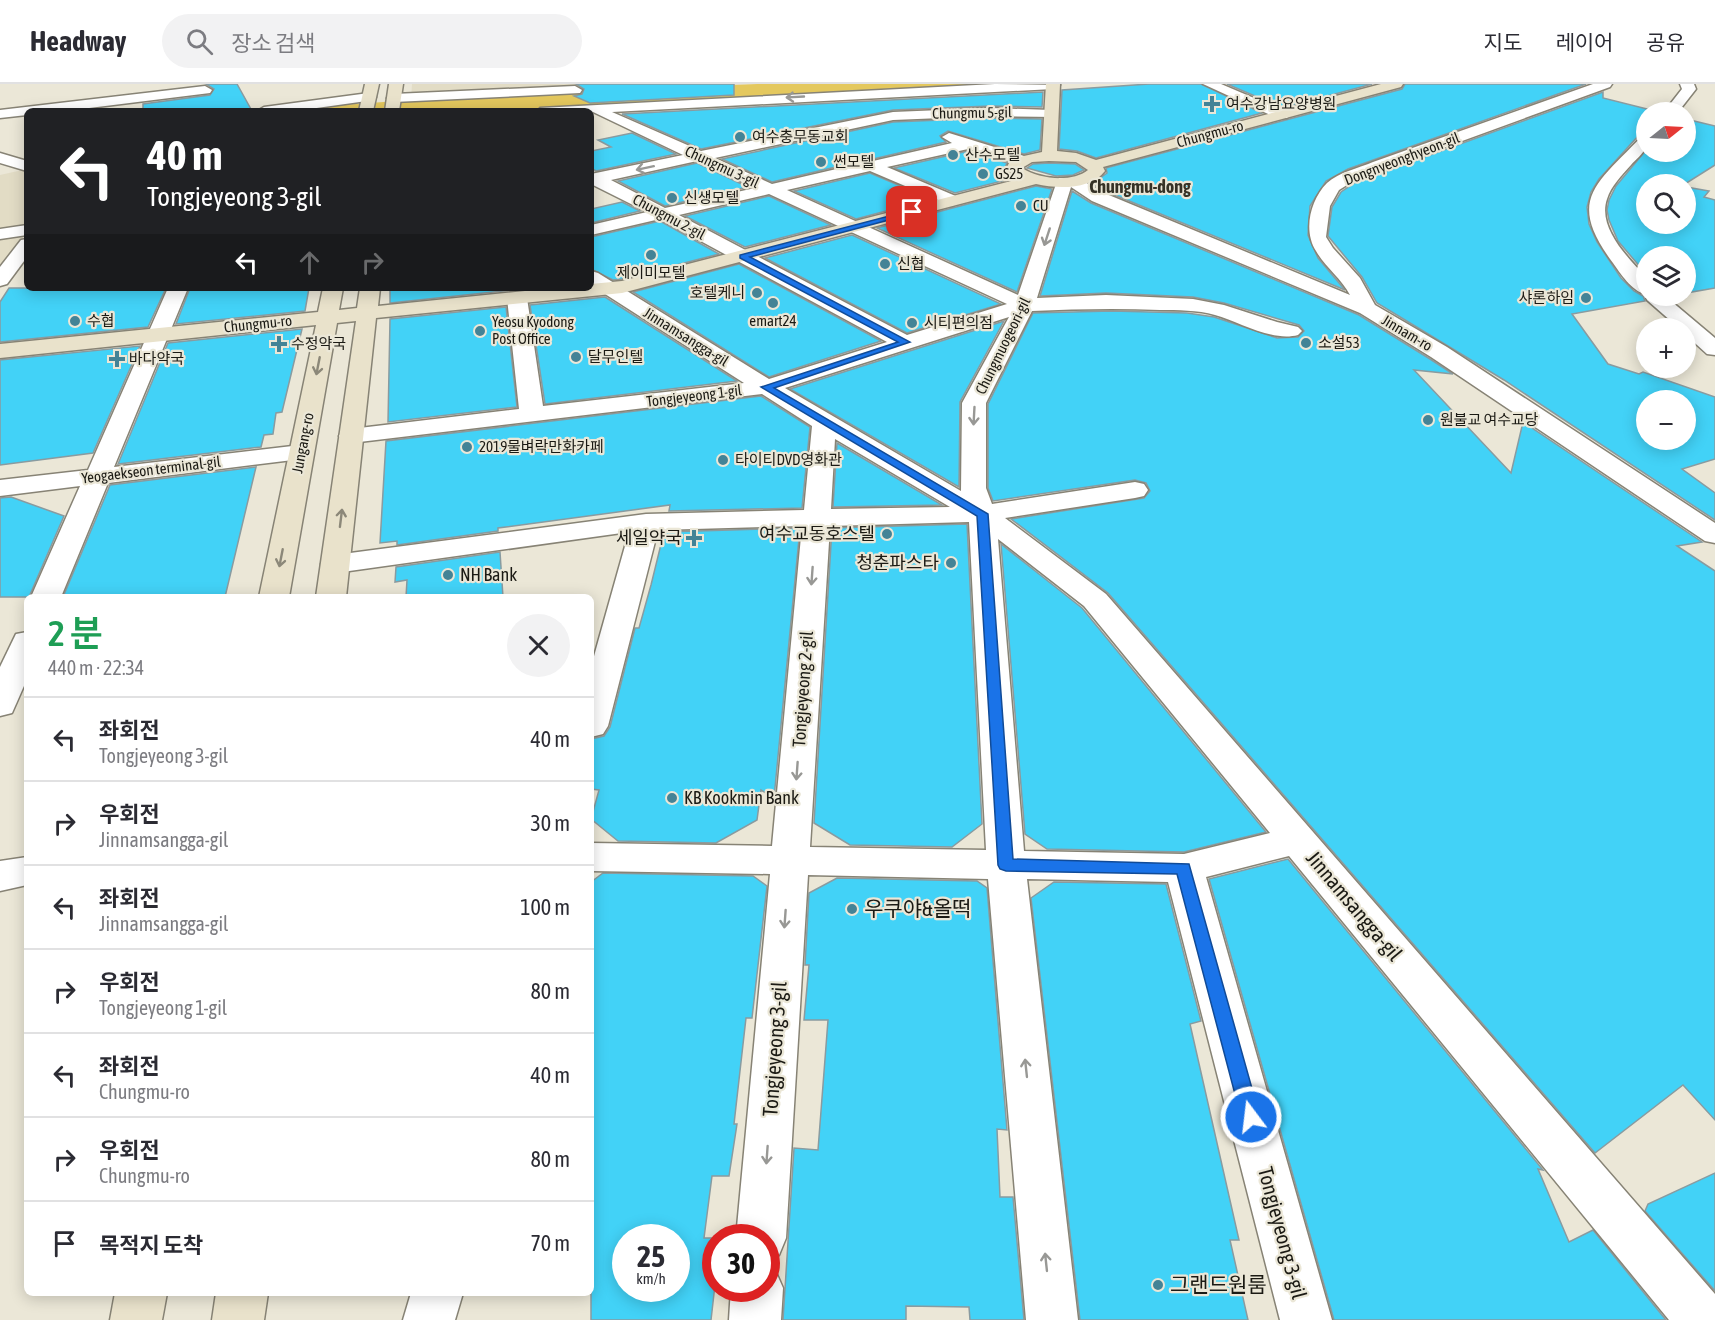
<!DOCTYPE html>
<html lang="ko">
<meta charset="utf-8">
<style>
:root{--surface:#fff;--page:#f2f2f3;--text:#2b2b33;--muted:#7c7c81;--line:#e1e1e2}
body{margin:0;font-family:"Asap Condensed","Noto Sans KR",sans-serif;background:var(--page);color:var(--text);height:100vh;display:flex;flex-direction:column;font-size:22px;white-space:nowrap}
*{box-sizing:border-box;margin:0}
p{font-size:20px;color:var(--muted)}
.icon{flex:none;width:33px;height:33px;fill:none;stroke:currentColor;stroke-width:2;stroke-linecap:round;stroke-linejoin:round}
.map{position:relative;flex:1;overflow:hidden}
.drawer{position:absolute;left:24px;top:510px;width:570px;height:702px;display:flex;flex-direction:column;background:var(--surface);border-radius:9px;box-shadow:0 3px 15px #0003}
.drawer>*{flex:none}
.guide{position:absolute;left:24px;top:24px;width:570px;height:183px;border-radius:9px;box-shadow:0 3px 15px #0003;background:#202124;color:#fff;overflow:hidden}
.needle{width:39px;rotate:72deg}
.fabs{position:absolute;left:1636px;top:18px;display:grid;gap:12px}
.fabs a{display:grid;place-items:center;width:60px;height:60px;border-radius:50%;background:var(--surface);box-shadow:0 3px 15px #0003;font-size:30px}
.speed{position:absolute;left:612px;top:1140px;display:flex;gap:12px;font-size:30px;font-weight:700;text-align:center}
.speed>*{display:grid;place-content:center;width:78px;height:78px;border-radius:50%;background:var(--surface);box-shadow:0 3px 15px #0003;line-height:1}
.speed small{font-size:15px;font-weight:400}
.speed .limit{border:9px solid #d22;background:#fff;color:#111}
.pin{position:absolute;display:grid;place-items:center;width:51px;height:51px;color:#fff;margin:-26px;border-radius:12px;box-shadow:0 3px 9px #0006}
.me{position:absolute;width:66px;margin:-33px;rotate:345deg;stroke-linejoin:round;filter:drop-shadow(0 0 4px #0008)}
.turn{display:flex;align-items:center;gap:21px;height:126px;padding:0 24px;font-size:27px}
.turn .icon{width:78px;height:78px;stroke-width:2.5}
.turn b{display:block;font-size:42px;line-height:51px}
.lanes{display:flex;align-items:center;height:57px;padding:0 24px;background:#0003;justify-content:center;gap:30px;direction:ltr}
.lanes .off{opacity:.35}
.round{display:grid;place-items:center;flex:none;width:63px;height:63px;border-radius:32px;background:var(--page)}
.overview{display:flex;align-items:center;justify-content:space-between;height:102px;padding:0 24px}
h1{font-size:36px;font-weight:600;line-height:45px;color:#1e9e55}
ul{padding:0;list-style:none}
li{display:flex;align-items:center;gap:18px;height:84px;padding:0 24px;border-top:2px solid var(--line)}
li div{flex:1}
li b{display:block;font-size:22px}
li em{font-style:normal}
header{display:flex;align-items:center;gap:36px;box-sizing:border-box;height:84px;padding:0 30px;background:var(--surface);border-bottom:2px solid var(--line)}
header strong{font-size:28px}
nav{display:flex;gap:33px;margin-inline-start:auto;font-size:21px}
.search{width:420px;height:54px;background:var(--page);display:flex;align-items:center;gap:15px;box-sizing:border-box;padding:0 21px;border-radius:33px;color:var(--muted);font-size:22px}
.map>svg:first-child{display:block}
.built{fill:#e2dcc5}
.water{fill:#e4c85e}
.building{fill:#42d2f7;stroke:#899ba0;stroke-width:1.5;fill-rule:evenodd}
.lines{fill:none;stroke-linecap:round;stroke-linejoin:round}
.street-casing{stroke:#878375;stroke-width:3}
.secondary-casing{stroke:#878375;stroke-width:3}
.street{fill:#fff;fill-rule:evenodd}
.secondary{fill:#e9e2cb;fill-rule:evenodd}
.oneway{stroke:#989895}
.oneway2{stroke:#8c8879}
.route{fill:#1a73e8;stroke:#114b97;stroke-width:1.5}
.poi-dot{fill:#438396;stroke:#ebe7d7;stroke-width:2}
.labels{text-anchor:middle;stroke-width:4.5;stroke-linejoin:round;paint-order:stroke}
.far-poi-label{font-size:15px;fill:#1b1a14;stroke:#ebe7d7;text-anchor:start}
.far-street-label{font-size:15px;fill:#1b1a14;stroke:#ebe7d7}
.far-quarter-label{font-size:18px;font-weight:bold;fill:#353226;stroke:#ebe7d7}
.poi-label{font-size:18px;fill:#1b1a14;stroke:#ebe7d7;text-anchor:end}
.street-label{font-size:18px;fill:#1b1a14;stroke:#ebe7d7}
.near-street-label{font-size:21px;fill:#1b1a14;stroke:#ebe7d7}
.near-poi-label{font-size:21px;fill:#1b1a14;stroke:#ebe7d7;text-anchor:start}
</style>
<header>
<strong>Headway</strong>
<div class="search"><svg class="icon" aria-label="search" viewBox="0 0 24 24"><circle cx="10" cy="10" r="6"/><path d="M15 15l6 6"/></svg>장소 검색</div>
<nav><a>지도</a><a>레이어</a><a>공유</a></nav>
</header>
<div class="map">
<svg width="1715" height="1236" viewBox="0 0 1715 1236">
<rect width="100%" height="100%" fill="#ebe7d7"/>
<g class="built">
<path d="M412,0H753L411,15Z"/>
<path d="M27,85V148L0,183V91Z"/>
</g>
<path class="water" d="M757,0H1004L501,27H295L341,21L412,16Z"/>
<g class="building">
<path d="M206,0H237L252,27H143V20L210,11L214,5Z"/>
<path d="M576,0H734V11L590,19L574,12L582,10L584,5Z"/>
<path d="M1149,0H1201L1262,29L1096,74L1077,67L1059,65L1062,6Z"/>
<path d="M1227,0H1372L1283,24Z"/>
<path d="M1405,0H1586L1348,85L1326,97L1310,122L1308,151L1318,174L1345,206L1105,107L1092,100L1107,89L1106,84L1402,5Z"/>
<path d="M1043,8L1042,23L990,22L893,26L701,65L622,30Z"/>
<path d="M1603,8V14L1659,28H1647V49L1640,50L1599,95L1591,108L1587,123L1589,140L1597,158L1621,194L1634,207L1643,212L1645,217L1572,230L1608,280L1639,290L1643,288L1715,313V375L1682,385L1715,409V436L1504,296L1377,219L1362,193L1328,152L1332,123L1341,108L1356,98ZM1647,316H1686V356H1647Z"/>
<path d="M990,34L1042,35L1040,66L1024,70L948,47L940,52L946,58L873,75H860L857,78L772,98L722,75L893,38Z"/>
<path d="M1686,35L1715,42V81L1685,100H1647V140H1686V103L1709,107L1704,113L1715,116V204L1686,209V172H1647V191L1618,157L1609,136L1607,126L1609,116L1616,102L1647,65V68H1686Z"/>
<path d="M632,49L676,70L596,87L591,84V67L611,63L598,56Z"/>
<path d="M968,67L1007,79L1004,86L1014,94L955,109L894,84Z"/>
<path d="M697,79L748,103L665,122L618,97Z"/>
<path d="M1049,79L1075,80L1084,86L1073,91L1056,92L1027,84L1033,80Z"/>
<path d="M870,89L931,115L856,135L794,107Z"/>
<path d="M1036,102L1052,105L1017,208L877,144Z"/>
<path d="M1072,107L1091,119L1359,231L1430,275L1453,290L1414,286L1511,389L1523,338L1702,458L1677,462L1715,487V1036L1683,1001L1595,1069L1108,509L1011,435L1144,414L1150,407L1146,399L1135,396L993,417L988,404V320L1033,229L1112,227L1187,229L1214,233L1277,254L1298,253L1304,247L1299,241L1224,219L1193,213L1106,209L1040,212Z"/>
<path d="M769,112L831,141L745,163L685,132Z"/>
<path d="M622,118L640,127L591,139V125Z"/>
<path d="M660,137L719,170L622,195L613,196L591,185V153Z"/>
<path d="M852,151L1001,220L907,249L765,174Z"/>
<path d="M739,180L881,257L769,293L633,208Z"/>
<path d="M9,204H166L148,243L0,258V218Z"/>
<path d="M190,204H309L305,227L176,240Z"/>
<path d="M390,204H532L390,219Z"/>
<path d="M605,213L737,297L545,320L530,221Z"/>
<path d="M506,223L517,323L388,338L390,235Z"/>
<path d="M1004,237L960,318L959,403L790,305Z"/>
<path d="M302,245L282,328L276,329L273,350L264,351L261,363L118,380L168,259Z"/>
<path d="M140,262L93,369L0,381V276Z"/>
<path d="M761,312L810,343L802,424L669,427L670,421L498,444V447L397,461V457L380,459L386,357Z"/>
<path d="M837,359L942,421L833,423Z"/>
<path d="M256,383L225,513H63L110,401Z"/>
<path d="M11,413L64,432L29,513H0V414Z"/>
<path d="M967,440L982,740L952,763L850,761L814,739L832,444Z"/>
<path d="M800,444L774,714L761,706L757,736L716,759L618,757L591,735L599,706L591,705V655L604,652L610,643L635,544H639L651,501L664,448Z"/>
<path d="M1001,460L1082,524L1266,748L1184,768L1047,765L1025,750Z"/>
<path d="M500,468L503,513H406L407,496L395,498L396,483Z"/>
<path d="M1288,775L1543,1086L1538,1085L1569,1158L1593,1146L1666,1236H1334L1209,795Z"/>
<path d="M603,789L753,792L767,802L752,934H746L734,1040H737L729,1092H712L704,1154H716V1192L711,1236H591V798ZM626,1154H676V1204H626Z"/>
<path d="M837,794L977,797L987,804L1007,1046L997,1045L1000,1113H1013L1024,1236H970L969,1223L906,1222V1236H783L794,1064L818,1066L828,936H804L809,881H805L809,809Z"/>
<path d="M1054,798L1166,800L1201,937L1190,940L1239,1156H1230L1248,1236H1080L1031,814Z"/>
<path d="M1715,1089V1207L1645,1127L1648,1120Z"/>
</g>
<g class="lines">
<g class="street-casing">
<g id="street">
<path d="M995,0L1060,1L1053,5L612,28L701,67L893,28L990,24L1051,26L1058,30L1056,33L990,32L893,36L715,74L772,100L858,80L860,77H873L952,59L942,53L949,49L1027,73L1030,76L1022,81L968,65L887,83L958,113L960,117L952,122L870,87L787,106L1018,211L1057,97L1059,94H1078L1104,109L1350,211C1341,194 1325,183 1316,167C1303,147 1310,116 1327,99C1339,88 1359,84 1373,78L1593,0H1612L1610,3L1355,96L1339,106L1330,122L1326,153L1333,164L1360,194L1375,221L1447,263L1715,439V459L1705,457L1431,273L1360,229L1092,117L1071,103L1037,214L1106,211L1193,215L1224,221L1277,238L1298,243L1302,247L1298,251C1272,258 1240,238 1215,231C1197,226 1178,226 1160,226C1117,224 1075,225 1032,227L986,319V404L992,420L1135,398L1144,400L1148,406L1144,412L1135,414L1005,434L1106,510L1715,1210V1236H1669L1289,772L1206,793L1332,1236H1280L1168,798L1027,795L1078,1236H1026L988,795L808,791L786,1154L779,1171L766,1176V1154H736L770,790L591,787V759L772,762L802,442L658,446L608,642L603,650L591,653V583L629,448L335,489L325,486L321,480L325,474L335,471L646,430L804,426L812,342L762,310L351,359L342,357L339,352L342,347L351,345L519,325L507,214L510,210H524L527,214L543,322L744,299L591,201V187L598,189L769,295L887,258L660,135L591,151V141L647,128L591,100V90L683,71L591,27H538L540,24ZM697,77L755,104L665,124L611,96ZM769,110L1007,220L907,251L679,131ZM1009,233L962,319L961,407L785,304ZM835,355L950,423L831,425ZM969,438L986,766L810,763L830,442ZM998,455L1084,522L1270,749L1184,770L1024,767Z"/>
<path d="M1203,0H1221L1287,28L1289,31L1287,34H1277Z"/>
<path d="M1680,0H1694L1696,5L1678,28H1664L1682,5Z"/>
<path d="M205,2L212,6L210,9L65,27H27V31L0,34V26Z"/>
<path d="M575,2L582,6L580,9L394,18L387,14L394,10Z"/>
<path d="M369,9L376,13L374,16L295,27H257L264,23Z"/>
<path d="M1647,51C1647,68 1642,69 1631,81C1622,91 1611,102 1607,115C1597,144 1629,175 1647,194V212H1665L1715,254V271L1707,270L1686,251V244H1679L1647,216L1645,210C1632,207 1620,189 1613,179C1565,115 1597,100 1642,52Z"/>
<path d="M0,69L27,77V87L0,79Z"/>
<path d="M27,141V151L0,155V145Z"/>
<path d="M27,155V173L7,200L0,202V183L21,156Z"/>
<path d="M168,204H188L114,383L301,361L310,363L313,368L310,373L301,375L108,399L61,513H31L80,402L0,412V396L88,386Z"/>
<path d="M27,548V595L12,629L0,632V583L16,550Z"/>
<path d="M27,773V801L0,807V777Z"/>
<path d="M766,1182L775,1186L783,1204L781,1236H729L731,1204H766Z"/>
<path d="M411,1209H463L455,1236H403Z"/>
</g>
</g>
<g class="secondary-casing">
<g id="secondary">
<path d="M365,0H379L373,27H359Z"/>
<path d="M389,0H403L399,27H385Z"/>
<path d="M1046,0H1060L1057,67L1076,69L1096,76L1381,0H1403L1401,3L1103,83L1105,87C1090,106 1058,105 1036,100L622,209L376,234L346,513H316L356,237L337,239L289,513H259L316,241L0,274V260L318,228L323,204H343L339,226L357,224L360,204H380L378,222L554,204H591V200L622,197L1019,95L1006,85L1011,75L1042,68ZM1049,77L1076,78L1088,86C1072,99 1039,95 1022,84L1032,78Z"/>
<path d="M115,1209H167L162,1236H110Z"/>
<path d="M216,1209H268L264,1236H212Z"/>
</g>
</g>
<use href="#street" class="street"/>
<use href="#secondary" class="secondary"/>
</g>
<defs><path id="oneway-shaft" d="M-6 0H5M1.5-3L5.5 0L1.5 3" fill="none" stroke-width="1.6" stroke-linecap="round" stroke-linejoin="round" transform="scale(1.5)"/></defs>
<g class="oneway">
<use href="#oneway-shaft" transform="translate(795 13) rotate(177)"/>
<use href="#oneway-shaft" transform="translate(645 84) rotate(168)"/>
<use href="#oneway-shaft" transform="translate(1047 153) rotate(108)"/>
<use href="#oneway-shaft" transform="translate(974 332) rotate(93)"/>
<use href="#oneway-shaft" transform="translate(812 492) rotate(94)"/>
<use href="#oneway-shaft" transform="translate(797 687) rotate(94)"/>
<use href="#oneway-shaft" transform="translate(785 835) rotate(94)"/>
<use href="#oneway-shaft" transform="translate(1026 984) rotate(-96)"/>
<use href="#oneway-shaft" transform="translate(767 1071) rotate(94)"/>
<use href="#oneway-shaft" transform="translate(1046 1178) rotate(-96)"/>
</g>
<g class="oneway2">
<use href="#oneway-shaft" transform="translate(318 282) rotate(101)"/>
<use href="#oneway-shaft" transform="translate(341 434) rotate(-83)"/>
<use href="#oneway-shaft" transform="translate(281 474) rotate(101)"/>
</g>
<path class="route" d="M912,126L915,129L750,173L910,258L774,304L988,430L1013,775L1189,780L1260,1033L1258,1039L1251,1041L1244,1039L1241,1033L1177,790L1006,787L1000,785L998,781L977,432L761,303L898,258L740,174V171Z"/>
<g class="poi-dot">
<path d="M1209 11h6v6h6v6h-6v6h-6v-6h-6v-6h6z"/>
<circle cx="740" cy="53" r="6"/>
<circle cx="953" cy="71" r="6"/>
<circle cx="821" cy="78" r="6"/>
<circle cx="983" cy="90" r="6"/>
<circle cx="672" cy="114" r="6"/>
<circle cx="1021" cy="122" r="6"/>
<circle cx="651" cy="171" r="6"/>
<circle cx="885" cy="180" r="6"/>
<circle cx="757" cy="209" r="6"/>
<circle cx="1586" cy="214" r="6"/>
<circle cx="773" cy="219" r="6"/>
<circle cx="75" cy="237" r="6"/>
<circle cx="912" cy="239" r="6"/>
<circle cx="480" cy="247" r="6"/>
<circle cx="1306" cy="259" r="6"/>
<path d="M276 251h6v6h6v6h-6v6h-6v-6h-6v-6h6z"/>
<circle cx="576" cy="273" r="6"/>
<path d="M114 266h6v6h6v6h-6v6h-6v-6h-6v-6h6z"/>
<circle cx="1428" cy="336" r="6"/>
<circle cx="467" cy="363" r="6"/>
<circle cx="723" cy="376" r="6"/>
<circle cx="887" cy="450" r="6"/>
<path d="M691 445h6v6h6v6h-6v6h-6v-6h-6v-6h6z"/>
<circle cx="951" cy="479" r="6"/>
<circle cx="448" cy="491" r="6"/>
<circle cx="672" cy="714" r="6"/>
<circle cx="852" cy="825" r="6"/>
<circle cx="1158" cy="1201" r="6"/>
</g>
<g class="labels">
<g class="far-poi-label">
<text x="1226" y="25">여수강남요양병원</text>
<text x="752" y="58">여수충무동교회</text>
<text x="965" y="76">산수모텔</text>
<text x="833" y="83">썬모텔</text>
<text x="995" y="95">GS25</text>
<text x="684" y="119">신생모텔</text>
<text x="1033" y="127">CU</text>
<text x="897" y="185">신협</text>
<text x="651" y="194" text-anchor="middle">제이미모텔</text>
<text x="745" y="214" text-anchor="end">호텔케니</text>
<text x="1574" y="219" text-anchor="end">샤론하임</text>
<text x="87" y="242">수협</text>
<text x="773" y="242" text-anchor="middle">emart24</text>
<text x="492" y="243">Yeosu Kyodong<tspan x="492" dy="17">Post Office</tspan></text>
<text x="924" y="244">시티편의점</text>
<text x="1318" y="264">소설53</text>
<text x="291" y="265">수정약국</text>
<text x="588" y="278">달무인텔</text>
<text x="129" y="280">바다약국</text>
<text x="1440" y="341">원불교 여수교당</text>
<text x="479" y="368">2019물벼락만화카페</text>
<text x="735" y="381">타이티DVD영화관</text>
</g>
<g class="far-street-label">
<text transform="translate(972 29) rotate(-1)" y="5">Chungmu 5-gil</text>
<text transform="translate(1210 50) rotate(-15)" y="5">Chungmu-ro</text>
<text transform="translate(1402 75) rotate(-21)" y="5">Dongnyeonghyeon-gil</text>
<text transform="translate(722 83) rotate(25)" y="5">Chungmu 3-gil</text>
<text transform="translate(669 133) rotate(28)" y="5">Chungmu 2-gil</text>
<text transform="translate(258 240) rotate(-6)" y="5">Chungmu-ro</text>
<text transform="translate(1407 249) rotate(31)" y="5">Jinnam-ro</text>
<text transform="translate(686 253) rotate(32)" y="5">Jinnamsangga-gil</text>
<text transform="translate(1003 262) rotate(-64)" y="5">Chungmuogeori-gil</text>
<text transform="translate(694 312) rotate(-7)" y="5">Tongjeyeong 1-gil</text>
<text transform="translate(303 359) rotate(-79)" y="5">Jungang-ro</text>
<text transform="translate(151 386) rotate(-7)" y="5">Yeogaekseon terminal-gil</text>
</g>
<g class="far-quarter-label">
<text x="1140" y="109">Chungmu-dong</text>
</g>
<g class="poi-label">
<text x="875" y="456">여수교동호스텔</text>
<text x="682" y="460">세일약국</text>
<text x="939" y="485">청춘파스타</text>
<text x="460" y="497" text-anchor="start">NH Bank</text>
<text x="684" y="720" text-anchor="start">KB Kookmin Bank</text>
</g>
<g class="street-label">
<text transform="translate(803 605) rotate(-86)" y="6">Tongjeyeong 2-gil</text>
</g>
<g class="near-street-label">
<text transform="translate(1354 822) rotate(50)" y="7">Jinnamsangga-gil</text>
<text transform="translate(775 965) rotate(-86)" y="7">Tongjeyeong 3-gil</text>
<text transform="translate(1282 1149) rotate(75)" y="7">Tongjeyeong 3-gil</text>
</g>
<g class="near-poi-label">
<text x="864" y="832">우쿠야&amp;올떡</text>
<text x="1170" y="1208">그랜드원룸</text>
</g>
</g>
</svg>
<div class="fabs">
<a><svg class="needle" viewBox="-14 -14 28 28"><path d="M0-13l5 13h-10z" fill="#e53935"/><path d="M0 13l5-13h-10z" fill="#7c7c81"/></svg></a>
<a><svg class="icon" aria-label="search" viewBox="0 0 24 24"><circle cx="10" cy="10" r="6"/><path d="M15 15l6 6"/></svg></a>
<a><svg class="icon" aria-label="layers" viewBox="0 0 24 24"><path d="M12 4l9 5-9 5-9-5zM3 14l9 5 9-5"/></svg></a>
<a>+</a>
<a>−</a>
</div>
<div class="speed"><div>25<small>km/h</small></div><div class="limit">30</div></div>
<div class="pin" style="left:912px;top:128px;background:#d93025"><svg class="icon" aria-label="arrive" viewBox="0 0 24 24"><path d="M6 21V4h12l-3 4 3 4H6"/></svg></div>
<svg class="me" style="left:1251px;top:1033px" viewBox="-20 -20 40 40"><circle r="17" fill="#1a73e8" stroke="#fff" stroke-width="3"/><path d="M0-11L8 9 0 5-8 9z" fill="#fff"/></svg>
<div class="guide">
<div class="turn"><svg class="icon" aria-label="left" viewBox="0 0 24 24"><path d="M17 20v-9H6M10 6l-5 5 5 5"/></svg><div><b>40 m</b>Tongjeyeong 3-gil</div></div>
<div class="lanes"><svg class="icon" aria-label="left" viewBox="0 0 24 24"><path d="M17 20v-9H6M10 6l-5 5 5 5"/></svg><svg class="icon off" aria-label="ahead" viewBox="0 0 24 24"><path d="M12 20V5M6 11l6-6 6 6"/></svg><svg class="icon off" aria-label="right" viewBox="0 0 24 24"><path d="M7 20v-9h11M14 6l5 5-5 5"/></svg></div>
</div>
<section class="drawer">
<div class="overview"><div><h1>2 분</h1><p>440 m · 22:34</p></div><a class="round"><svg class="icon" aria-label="close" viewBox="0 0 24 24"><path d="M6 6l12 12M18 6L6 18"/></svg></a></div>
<ul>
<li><svg class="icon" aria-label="left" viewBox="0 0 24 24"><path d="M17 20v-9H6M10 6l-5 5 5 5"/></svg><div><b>좌회전</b><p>Tongjeyeong 3-gil</p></div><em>40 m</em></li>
<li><svg class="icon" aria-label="right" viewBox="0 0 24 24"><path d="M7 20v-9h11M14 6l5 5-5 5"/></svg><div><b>우회전</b><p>Jinnamsangga-gil</p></div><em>30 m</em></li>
<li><svg class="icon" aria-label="left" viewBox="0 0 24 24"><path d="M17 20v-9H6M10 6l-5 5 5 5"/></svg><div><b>좌회전</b><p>Jinnamsangga-gil</p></div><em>100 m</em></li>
<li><svg class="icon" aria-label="right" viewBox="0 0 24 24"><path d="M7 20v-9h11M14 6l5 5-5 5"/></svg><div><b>우회전</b><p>Tongjeyeong 1-gil</p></div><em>80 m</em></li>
<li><svg class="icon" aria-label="left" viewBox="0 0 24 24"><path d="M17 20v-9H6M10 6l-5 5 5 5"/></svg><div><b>좌회전</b><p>Chungmu-ro</p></div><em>40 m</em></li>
<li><svg class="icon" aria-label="right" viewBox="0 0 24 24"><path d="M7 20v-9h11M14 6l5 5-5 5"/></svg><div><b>우회전</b><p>Chungmu-ro</p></div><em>80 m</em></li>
<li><svg class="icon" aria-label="arrive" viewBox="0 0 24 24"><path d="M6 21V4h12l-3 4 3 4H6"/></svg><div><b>목적지 도착</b></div><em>70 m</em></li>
</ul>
</section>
</div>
